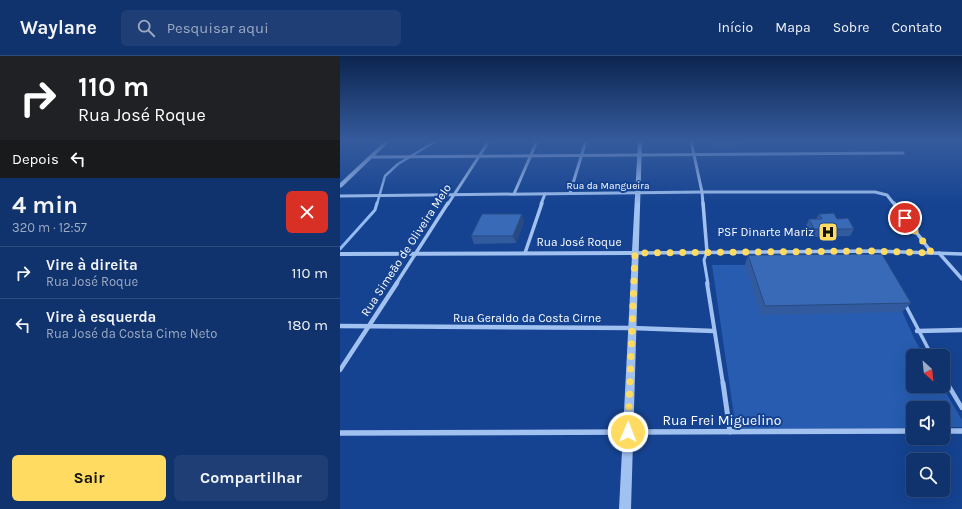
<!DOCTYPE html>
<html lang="pt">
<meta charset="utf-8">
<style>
:root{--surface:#10326d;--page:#1e3e75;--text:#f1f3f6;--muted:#9caac2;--line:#304d80;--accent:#ffdb61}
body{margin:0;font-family:Karla,sans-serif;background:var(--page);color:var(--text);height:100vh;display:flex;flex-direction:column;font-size:15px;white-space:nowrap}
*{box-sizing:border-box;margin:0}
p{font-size:13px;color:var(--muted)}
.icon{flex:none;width:22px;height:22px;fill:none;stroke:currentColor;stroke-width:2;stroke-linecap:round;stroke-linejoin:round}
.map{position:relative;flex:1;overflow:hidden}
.details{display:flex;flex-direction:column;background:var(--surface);width:340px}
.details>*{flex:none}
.hud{background:#202124;color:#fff;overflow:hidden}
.needle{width:26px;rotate:153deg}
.tools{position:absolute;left:566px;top:293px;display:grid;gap:8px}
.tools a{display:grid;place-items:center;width:44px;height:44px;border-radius:6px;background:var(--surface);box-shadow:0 4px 16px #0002,0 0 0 1px var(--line);font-size:20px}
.pin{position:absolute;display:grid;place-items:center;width:34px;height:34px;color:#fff;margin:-17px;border:2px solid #fff;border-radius:50%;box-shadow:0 1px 4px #0007}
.me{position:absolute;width:44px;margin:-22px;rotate:1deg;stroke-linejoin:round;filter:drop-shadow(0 0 3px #0008)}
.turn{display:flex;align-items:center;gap:14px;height:84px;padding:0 12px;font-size:18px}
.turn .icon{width:52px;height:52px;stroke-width:2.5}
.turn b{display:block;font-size:28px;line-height:34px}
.then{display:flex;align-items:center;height:38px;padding:0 12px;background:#0003;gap:8px;font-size:15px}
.round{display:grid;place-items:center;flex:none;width:42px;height:42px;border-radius:6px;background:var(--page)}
.summary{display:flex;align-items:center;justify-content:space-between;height:68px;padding:0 12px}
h1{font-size:24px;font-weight:700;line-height:30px}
.button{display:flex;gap:8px;margin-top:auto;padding:8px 12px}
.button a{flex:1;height:46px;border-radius:6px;background:var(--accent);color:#111;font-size:16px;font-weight:700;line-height:46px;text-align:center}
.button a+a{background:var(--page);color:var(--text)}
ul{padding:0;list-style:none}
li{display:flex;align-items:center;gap:12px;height:52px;padding:0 12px;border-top:1px solid var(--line)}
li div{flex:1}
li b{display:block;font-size:15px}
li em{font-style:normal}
header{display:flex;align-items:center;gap:24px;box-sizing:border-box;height:56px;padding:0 20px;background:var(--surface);border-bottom:1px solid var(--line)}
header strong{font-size:19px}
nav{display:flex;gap:22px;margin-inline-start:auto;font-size:14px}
.search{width:280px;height:36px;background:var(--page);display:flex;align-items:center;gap:10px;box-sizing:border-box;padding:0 14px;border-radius:6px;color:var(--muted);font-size:15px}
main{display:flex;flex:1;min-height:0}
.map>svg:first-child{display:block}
.green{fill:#275cb0}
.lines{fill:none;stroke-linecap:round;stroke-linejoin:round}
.stream-far1{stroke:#94baf4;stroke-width:2.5}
.stream{stroke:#94baf4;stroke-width:3}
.service-far1{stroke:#a1c1f1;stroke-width:3.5}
.service{stroke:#a1c1f1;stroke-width:4.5}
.pedestrian-far2{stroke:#a1c1f1;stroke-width:3}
.pedestrian-far1{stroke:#a1c1f1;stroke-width:4}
.pedestrian{stroke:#a1c1f1;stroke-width:5}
.minor-far3{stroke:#a1c1f1;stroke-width:3}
.minor-far2{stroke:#a1c1f1;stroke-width:3.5}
.minor-far1{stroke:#a1c1f1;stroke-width:4.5}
.minor{stroke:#a1c1f1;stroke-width:5.5}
.tertiary{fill:#a1c1f1;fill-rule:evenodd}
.wall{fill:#315b9e}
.shaded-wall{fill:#284a81}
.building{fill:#396ab8;stroke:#284a81}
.route{stroke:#ffdb61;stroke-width:7;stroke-dasharray:0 12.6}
.labels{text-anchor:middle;stroke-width:4;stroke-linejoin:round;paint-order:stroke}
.far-street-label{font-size:10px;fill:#fff;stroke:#154391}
.poi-label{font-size:12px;fill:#fff;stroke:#154391;text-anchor:end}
.street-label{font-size:12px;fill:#fff;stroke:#154391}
.near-street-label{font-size:14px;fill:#fff;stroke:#154391}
</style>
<header>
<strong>Waylane</strong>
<div class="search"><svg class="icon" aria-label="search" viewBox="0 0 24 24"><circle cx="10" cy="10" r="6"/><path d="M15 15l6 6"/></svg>Pesquisar aqui</div>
<nav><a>Início</a><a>Mapa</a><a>Sobre</a><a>Contato</a></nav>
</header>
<main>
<section class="details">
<div class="hud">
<div class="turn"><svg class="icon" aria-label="right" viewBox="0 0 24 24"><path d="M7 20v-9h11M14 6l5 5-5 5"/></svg><div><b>110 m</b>Rua José Roque</div></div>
<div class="then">Depois<svg class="icon" aria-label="left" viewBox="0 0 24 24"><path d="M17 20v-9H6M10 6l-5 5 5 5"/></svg></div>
</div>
<div class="summary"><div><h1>4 min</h1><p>320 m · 12:57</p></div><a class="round" style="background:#d93025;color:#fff"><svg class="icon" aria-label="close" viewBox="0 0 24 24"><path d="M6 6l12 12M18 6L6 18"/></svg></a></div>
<ul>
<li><svg class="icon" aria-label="right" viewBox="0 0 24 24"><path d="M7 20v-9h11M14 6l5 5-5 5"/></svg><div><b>Vire à direita</b><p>Rua José Roque</p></div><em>110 m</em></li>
<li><svg class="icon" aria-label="left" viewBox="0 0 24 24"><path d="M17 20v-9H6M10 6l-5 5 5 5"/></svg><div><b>Vire à esquerda</b><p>Rua José da Costa Cime Neto</p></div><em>180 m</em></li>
</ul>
<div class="button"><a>Sair</a><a>Compartilhar</a></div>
</section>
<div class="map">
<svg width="622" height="453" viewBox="0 0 622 453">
<rect width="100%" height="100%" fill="#154391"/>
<path class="green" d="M535,208L559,248L574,282L584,300H573V330H602L622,364V371H603V352H573V372L396,373L372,209Z"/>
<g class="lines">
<path class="stream-far1" d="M37,148L45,120L58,108L96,85"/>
<path class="stream" d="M0,193L35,154L37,147"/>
<g class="service-far1">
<path d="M565,248L592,300"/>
<path d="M603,319L608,328"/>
</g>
<path class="service" d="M607,327L622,352"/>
<path class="pedestrian-far2" d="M367,196L364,204L368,228"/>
<path class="pedestrian-far1" d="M367,227L383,328"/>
<path class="pedestrian" d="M383,327L390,376"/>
<g class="minor-far3">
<path d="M351,85L362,136L363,148"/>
<path d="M31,101L563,97"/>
<path d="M230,137L246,85"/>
<path d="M174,138L197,85"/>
<path d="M0,140L362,136H535L547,139L554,148"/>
<path d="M108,148L149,85"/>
<path d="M201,148L205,138"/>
</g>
<g class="minor-far2">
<path d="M363,147L367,196"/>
<path d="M554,147L592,197"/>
<path d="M185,197L202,147"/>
<path d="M295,197L533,195L622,198"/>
<path d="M599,197L622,223"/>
<path d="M56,228L108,147"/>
</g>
<g class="minor-far1">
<path d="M0,270L292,272L374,275"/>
<path d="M577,275L622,274"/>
<path d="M0,314L57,227"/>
</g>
<g class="minor">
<path d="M603,375H622"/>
<path d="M0,377L573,375"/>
</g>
<g class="tertiary">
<path d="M45,85H50L2,131L0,132V127Z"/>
<path d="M298,85H302L291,453H279L292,199L0,200V196L292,195Z"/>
</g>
</g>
<g class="wall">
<path d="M371,85H400L399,91H372Z"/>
<path d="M479,158L497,163L514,173L510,180L471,181L466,170L469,163H476Z"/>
<path d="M184,165L176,187L134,188L131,180Z"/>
<path d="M408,199L571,247L562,256L421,259L405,209Z"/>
</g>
<path class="shaded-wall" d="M182,158L184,165L176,187L173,180Z"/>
<g class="building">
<path d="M494,157L497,163L508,162L514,173H474L469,163H482L479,158Z"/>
<path d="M142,158H182L173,180H131Z"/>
<path d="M542,198L571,247L425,250L408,199Z"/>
</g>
<linearGradient id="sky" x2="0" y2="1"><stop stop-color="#0c2550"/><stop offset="0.57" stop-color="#355b9d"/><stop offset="1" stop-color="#355b9d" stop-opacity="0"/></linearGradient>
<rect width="622" height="149" fill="url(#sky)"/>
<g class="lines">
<path class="route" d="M288,376L295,197L533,195L592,197L565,162"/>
</g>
<defs>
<g id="hospital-square" transform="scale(1)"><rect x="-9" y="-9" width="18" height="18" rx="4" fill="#ffdb61" stroke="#154391"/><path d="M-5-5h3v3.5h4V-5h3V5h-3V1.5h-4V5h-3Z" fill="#111"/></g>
</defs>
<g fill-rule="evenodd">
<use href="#hospital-square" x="488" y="176"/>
</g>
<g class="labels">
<g class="far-street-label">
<text x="268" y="133">Rua da Mangueira</text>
</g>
<g class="poi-label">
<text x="474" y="180">PSF Dinarte Mariz</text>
</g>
<g class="street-label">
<text x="239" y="190">Rua José Roque</text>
<text transform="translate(66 194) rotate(-57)" y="4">Rua Simeão de Oliveira Melo</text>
<text x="187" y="266">Rua Geraldo da Costa Cirne</text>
</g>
<g class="near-street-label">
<text x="382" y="369">Rua Frei Miguelino</text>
</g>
</g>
</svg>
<div class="tools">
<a><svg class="needle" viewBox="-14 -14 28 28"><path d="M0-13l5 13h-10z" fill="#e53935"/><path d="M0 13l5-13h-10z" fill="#9caac2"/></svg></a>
<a><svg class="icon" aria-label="sound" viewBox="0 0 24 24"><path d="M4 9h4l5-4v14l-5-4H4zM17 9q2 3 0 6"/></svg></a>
<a><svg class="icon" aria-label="search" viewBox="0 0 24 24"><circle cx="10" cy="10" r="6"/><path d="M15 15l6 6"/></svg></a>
</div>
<div class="pin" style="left:565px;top:162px;background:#d93025"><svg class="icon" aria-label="arrive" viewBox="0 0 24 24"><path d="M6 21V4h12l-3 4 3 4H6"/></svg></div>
<svg class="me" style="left:288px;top:376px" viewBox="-20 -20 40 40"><circle r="17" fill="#ffdb61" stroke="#fff" stroke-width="3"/><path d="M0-11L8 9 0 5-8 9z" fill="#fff"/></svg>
</div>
</main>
